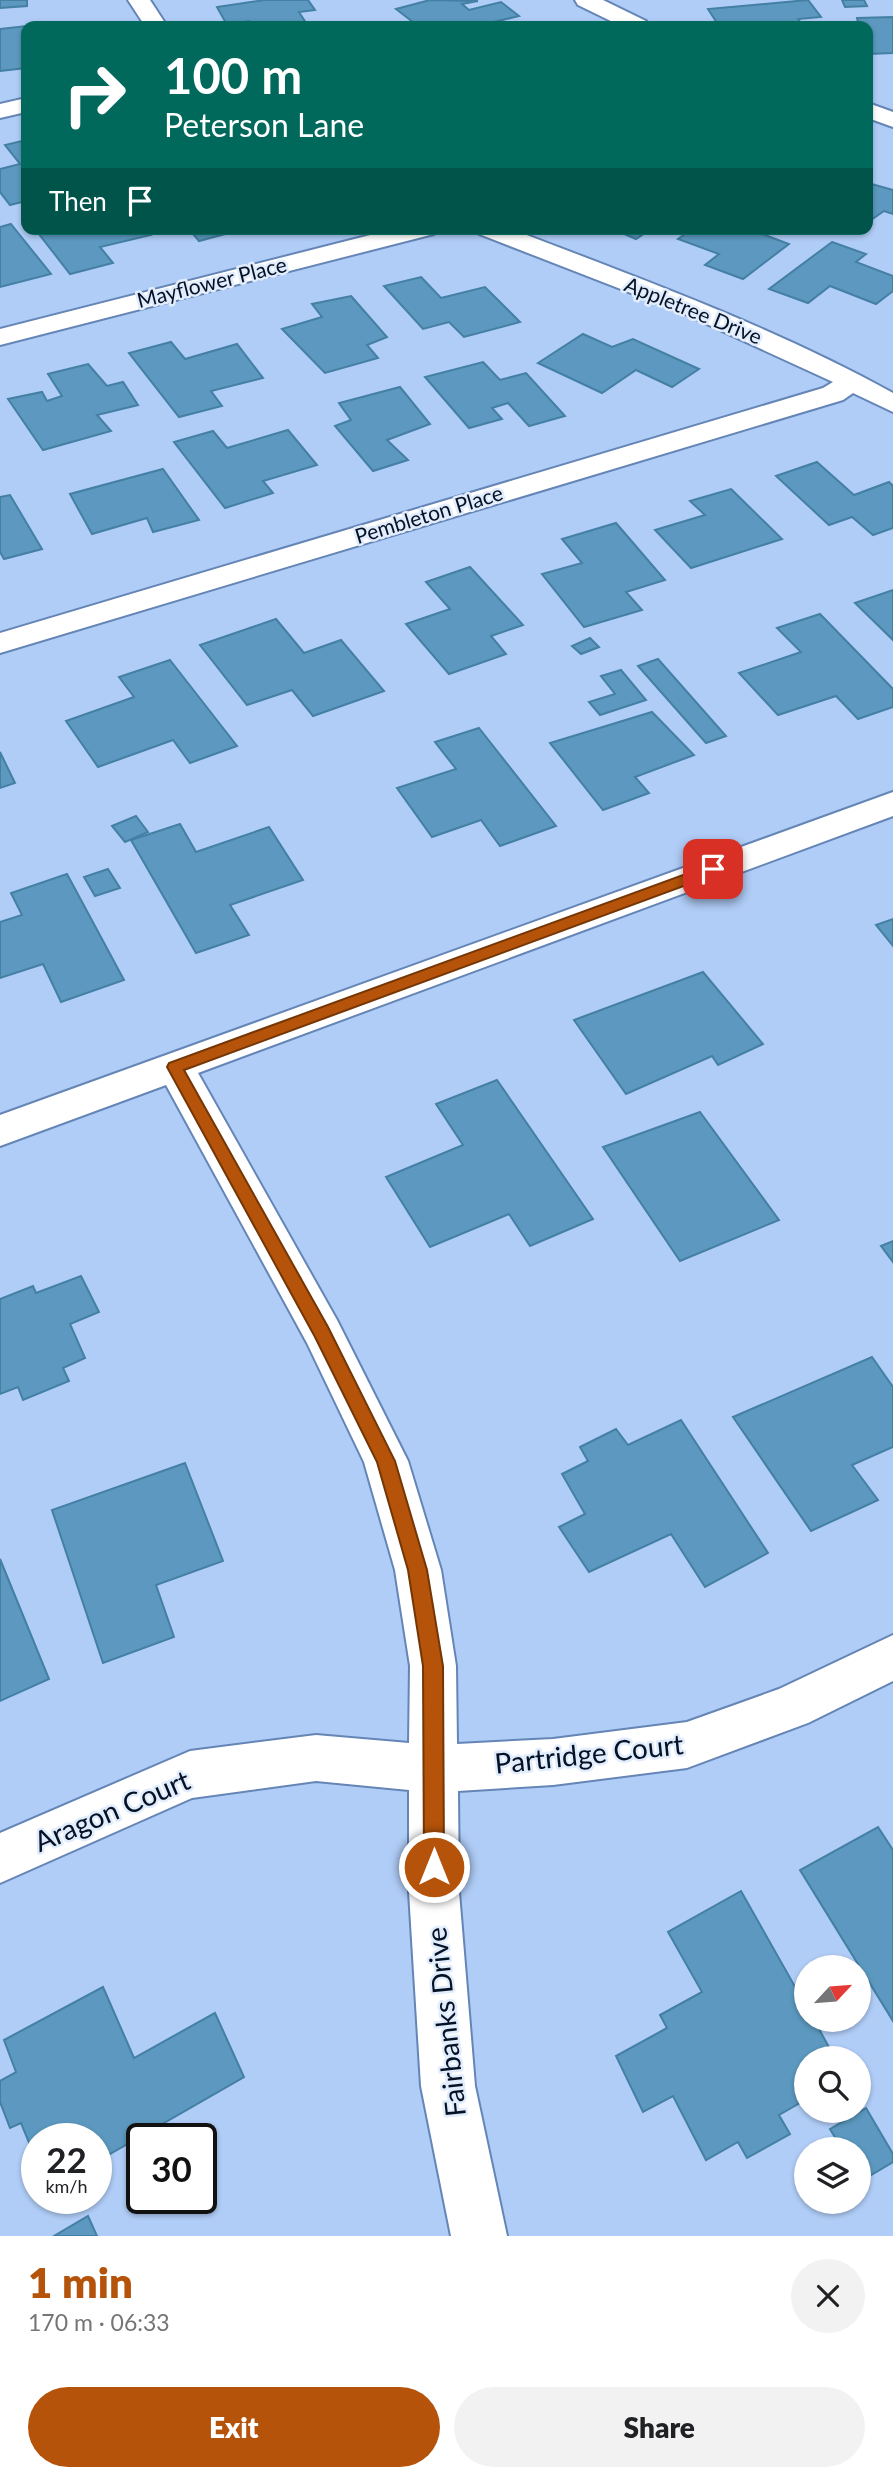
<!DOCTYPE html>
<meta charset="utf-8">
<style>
:root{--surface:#fff;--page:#f2f2f2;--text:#202124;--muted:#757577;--accent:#b45309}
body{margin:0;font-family:Lato,sans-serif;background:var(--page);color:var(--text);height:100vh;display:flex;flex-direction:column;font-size:26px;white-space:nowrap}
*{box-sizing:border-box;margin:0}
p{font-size:23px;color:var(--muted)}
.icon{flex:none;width:38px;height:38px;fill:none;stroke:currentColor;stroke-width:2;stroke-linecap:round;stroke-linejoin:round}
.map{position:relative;height:2236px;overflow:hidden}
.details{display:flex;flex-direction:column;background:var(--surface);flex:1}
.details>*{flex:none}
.guide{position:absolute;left:21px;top:21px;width:852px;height:214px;border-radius:14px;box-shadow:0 2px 5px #0004;background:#00695c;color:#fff;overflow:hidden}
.needle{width:46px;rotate:64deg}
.buttons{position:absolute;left:794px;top:1955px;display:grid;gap:14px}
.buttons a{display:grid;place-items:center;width:77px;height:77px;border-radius:50%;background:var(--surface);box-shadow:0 2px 5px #0004;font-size:35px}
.speed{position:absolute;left:21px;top:2123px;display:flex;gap:14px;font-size:35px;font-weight:700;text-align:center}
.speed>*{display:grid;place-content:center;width:91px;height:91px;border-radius:50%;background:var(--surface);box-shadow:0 2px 5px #0004;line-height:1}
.speed small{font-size:18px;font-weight:400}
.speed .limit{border:4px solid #111;border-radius:10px;background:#fff;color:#111}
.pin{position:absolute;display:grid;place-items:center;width:60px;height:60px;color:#fff;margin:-30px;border-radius:14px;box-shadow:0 4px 10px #0006}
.me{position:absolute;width:77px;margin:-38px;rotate:0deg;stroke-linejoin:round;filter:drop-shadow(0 0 5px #0008)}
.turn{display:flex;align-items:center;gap:24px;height:147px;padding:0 28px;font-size:32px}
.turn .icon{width:91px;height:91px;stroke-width:2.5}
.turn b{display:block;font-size:49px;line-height:60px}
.then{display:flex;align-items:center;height:66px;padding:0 28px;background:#0003;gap:14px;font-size:26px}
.round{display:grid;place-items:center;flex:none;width:74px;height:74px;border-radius:37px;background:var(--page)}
.head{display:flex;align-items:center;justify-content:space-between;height:119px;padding:0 28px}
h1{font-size:42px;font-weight:800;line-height:52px;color:var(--accent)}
.button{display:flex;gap:14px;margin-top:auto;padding:14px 28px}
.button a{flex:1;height:80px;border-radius:42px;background:var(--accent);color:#fff;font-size:28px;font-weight:800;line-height:80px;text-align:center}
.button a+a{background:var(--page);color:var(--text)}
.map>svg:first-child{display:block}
.building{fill:#5c98bf;stroke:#447fa4;stroke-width:2}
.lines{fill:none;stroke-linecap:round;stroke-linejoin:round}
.street-casing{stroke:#6485b6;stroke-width:4}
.street{fill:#fff;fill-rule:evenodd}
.route{fill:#b45309;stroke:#753606;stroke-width:2}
.labels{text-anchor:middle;stroke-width:5;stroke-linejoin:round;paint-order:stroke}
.far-street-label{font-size:21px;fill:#051124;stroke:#e1ecfd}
.near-street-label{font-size:28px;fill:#051124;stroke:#e1ecfd}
</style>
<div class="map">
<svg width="893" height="2236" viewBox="0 0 893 2236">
<rect width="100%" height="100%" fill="#b0cdf7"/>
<g class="building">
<path d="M0,0H27V6L0,8Z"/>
<path d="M265,0H308L315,10L299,12L308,26H252L249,21L227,25L217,7Z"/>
<path d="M430,0L478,1L462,4L469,10L501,2L519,16L477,26H454L451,24L418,26L396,9Z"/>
<path d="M808,0L821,17L798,19L803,26H719L708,9Z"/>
<path d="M842,0H864L867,6L845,7Z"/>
<path d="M893,17V53L868,54V26H859L857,18Z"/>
<path d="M26,26V68L0,71V29Z"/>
<path d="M26,140V201L10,205L0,192V169L20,164L5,145Z"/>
<path d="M868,183L893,190V214L884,211L868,222Z"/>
<path d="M11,224L51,274L0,287V227Z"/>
<path d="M35,229H146L151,235L100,247L113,263L70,274Z"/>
<path d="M189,229H244L199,241Z"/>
<path d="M613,229H651L636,239Z"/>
<path d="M692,229H749L789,244L743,279L705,265L719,254L678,239Z"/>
<path d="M832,242L866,254L856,262L893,276V291L876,304L830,286L808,303L769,289Z"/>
<path d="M421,277L441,298L485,287L520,322L464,337L449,322L423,329L384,286Z"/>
<path d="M351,296L387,337L367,345L378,358L325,373L282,329L322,317L312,304Z"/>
<path d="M583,334L612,347L633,339L699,369L672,387L636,370L602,393L538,363Z"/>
<path d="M171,342L185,359L237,344L263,378L211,391L222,406L179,417L129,353Z"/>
<path d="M483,362L500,380L526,373L565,416L529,426L508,403L492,408L502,419L469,428L425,377Z"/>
<path d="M88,364L107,386L123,382L138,405L97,415L111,431L43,450L8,399L42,392L47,401L62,396L48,374Z"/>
<path d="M400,387L430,424L387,440L408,460L373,471L335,426L351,420L339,403Z"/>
<path d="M288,430L317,465L263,481L273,493L225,508L174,442L213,431L227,448Z"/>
<path d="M817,462L854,495L889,482L893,486V528L873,535L852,517L829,525L776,476Z"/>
<path d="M163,469L199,520L153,532L147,518L92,534L70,494Z"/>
<path d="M731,489L782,539L691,568L655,530L705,515L690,501Z"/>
<path d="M10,495L42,549L4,559L0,552V497Z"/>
<path d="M616,523L665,580L626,592L642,610L584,627L542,574L582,563L562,539Z"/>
<path d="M470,567L523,625L491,636L506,654L449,674L406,624L450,609L426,582Z"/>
<path d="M893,590V640L855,603Z"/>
<path d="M820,614L893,689V707L858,719L836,696L778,715L739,673L801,652L777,628Z"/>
<path d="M276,619L304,653L341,640L384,691L313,716L292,690L247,705L200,645Z"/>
<path d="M590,638L599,647L581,654L572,646Z"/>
<path d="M658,659L726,736L706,743L638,666Z"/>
<path d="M170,660L237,746L190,763L173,740L98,767L66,721L134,697L119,677Z"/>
<path d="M621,670L646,700L600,715L589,702L615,694L601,676Z"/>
<path d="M652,712L694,755L635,777L649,793L603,810L550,743Z"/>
<path d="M479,728L556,826L500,846L481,820L432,837L397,788L456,769L435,742Z"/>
<path d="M0,752L15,783L0,788Z"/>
<path d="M136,816L148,832L125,842L112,826Z"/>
<path d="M180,824L196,852L269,827L303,880L230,905L249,935L196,953L131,840Z"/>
<path d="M108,869L120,888L95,896L84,877Z"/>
<path d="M67,874L124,980L61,1002L43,964L0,978V922L22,915L11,893Z"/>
<path d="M893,919V946L876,925Z"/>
<path d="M703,972L763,1044L718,1065L712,1056L626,1094L574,1020Z"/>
<path d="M497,1080L593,1219L530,1246L509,1214L430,1247L386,1177L463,1145L436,1104Z"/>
<path d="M700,1112L779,1220L680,1261L603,1147Z"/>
<path d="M893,1241V1262L881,1246Z"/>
<path d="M81,1276L99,1312L70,1324L85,1358L63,1368L69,1381L23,1400L18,1387L0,1394V1299L33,1286L36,1293Z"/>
<path d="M872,1357L893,1387V1447L852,1465L878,1500L811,1531L733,1417Z"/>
<path d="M681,1420L768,1553L705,1587L671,1534L589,1572L559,1527L585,1514L562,1474L588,1461L580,1447L616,1429L628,1445Z"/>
<path d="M185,1463L223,1561L156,1585L174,1637L103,1663L52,1510Z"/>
<path d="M0,1559L49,1679L0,1701Z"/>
<path d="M878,1827L893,1850V2021L800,1870Z"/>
<path d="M741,1891L807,2008V2020H814L835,2058H807V2099L779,2115L790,2134L747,2158L738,2142L706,2160L673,2096L643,2112L616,2056L667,2028L660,2015L702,1992L668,1932Z"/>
<path d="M103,1987L134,2058L215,2013L244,2077L96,2162V2138H37V2162L21,2123L10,2128L0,2102V2081L16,2072L4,2040Z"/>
<path d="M866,2108L893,2154V2162L861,2181L859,2149H842L830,2129Z"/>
<path d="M88,2216L97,2236H54Z"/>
</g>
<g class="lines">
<g class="street-casing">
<g id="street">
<path d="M128,0H150L167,26H145Z"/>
<path d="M575,0H603L646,21L649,26H621L578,5Z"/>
<path d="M26,98V112L0,118V104Z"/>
<path d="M868,103L893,112V127L868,118Z"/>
<path d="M394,229H437L434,234L0,345V329Z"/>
<path d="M476,229H511C641,279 772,326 893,393V412L853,393L843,400L0,653V633L823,388L833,382L685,314L479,234Z"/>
<path d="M893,792V816L198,1073L337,1320L408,1461L441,1570L456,1666L457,1744L553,1739L687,1722L779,1689L893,1635V1681L808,1723L687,1768L553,1785L458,1791L459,1892L475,2086L507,2236H451L421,2086L409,1892V1790L316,1781L192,1798L0,1883V1833L190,1751L316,1735L409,1743L410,1666L395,1570L364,1462L307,1343L166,1085L0,1146V1115Z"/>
</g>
</g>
<use href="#street" class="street"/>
</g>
<path class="route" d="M713,864L719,866L721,869L719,873L184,1070L328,1327L395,1461L427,1570L443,1666L444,1867L441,1875L434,1878L427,1875L424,1867L423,1666L408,1570L377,1462L315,1337L167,1067L169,1063Z"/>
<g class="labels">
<g class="far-street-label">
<text transform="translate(212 283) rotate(-14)" y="7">Mayflower Place</text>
<text transform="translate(693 311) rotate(22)" y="7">Appletree Drive</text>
<text transform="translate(429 515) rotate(-17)" y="7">Pembleton Place</text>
</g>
<g class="near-street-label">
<text transform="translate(589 1754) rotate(-6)" y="10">Partridge Court</text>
<text transform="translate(112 1811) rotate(-23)" y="10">Aragon Court</text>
<text transform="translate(446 2022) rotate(-96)" y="10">Fairbanks Drive</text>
</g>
</g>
</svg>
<div class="buttons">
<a><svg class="needle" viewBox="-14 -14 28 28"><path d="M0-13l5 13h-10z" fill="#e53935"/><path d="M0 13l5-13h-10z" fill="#757577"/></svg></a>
<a><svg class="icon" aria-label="search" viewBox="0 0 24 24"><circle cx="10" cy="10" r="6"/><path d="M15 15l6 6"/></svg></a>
<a><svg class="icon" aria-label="layers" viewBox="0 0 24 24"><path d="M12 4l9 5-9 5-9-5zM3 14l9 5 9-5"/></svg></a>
</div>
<div class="speed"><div>22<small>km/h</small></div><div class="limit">30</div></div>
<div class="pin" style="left:713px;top:869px;background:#d93025"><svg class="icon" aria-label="arrive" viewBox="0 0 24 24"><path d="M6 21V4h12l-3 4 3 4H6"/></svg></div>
<svg class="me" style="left:434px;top:1867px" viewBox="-20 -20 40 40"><circle r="17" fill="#b45309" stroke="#fff" stroke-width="3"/><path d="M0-11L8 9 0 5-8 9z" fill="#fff"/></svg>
<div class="guide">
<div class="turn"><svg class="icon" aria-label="right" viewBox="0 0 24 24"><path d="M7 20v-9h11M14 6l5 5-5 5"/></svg><div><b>100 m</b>Peterson Lane</div></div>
<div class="then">Then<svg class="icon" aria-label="arrive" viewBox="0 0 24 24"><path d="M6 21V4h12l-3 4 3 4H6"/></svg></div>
</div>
</div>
<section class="details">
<div class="head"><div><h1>1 min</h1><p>170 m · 06:33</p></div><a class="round"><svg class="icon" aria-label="close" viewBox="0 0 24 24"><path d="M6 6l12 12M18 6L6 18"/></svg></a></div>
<div class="button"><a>Exit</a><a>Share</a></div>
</section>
